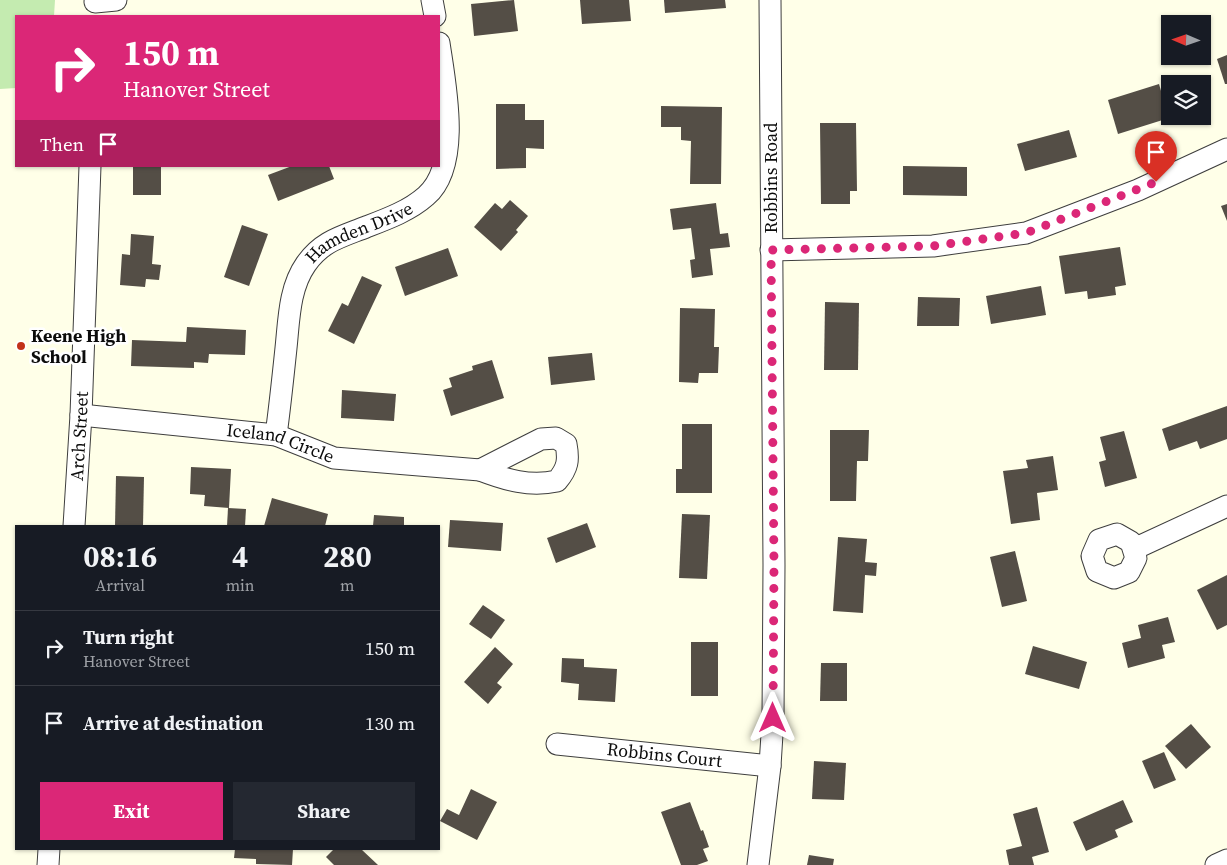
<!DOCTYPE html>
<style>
:root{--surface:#171b24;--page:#242831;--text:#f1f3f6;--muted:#9ea1a6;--line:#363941;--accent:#db2777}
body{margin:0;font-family:"Source Serif 4",serif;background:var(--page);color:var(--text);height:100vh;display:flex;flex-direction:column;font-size:19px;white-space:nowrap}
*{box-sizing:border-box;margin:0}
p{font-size:16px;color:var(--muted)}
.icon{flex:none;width:28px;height:28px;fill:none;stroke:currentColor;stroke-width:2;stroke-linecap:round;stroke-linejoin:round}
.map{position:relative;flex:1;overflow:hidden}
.sheet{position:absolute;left:15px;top:525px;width:425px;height:325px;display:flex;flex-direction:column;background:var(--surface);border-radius:0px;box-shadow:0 1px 4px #0004}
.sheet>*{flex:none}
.top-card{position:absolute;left:15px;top:15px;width:425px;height:152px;border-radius:0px;box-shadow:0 1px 4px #0004;background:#db2777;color:#fff;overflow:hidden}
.needle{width:32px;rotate:272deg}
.tools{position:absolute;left:1161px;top:15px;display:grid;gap:10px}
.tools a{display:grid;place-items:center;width:50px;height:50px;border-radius:0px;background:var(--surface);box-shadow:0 1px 4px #0004;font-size:25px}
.pin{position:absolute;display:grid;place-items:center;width:42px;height:42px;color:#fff;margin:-51px -21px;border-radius:50% 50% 50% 0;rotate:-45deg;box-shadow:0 0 5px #0007}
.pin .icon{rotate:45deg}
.me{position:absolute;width:55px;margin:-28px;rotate:0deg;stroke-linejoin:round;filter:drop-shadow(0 0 4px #0008)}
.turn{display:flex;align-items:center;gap:18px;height:105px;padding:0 25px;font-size:22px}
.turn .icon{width:65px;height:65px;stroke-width:2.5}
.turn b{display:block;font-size:35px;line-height:42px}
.then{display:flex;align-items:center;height:48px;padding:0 25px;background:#0003;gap:10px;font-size:19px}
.eta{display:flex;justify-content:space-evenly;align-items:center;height:85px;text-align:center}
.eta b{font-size:30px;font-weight:700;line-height:35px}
.button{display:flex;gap:10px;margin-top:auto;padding:10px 25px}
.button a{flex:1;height:58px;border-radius:0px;background:var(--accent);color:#fff;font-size:20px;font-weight:700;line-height:58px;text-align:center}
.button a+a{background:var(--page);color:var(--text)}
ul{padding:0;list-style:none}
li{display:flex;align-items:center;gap:15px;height:75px;padding:0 25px;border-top:1px solid var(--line)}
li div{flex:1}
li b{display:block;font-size:19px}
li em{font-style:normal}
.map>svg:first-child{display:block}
.green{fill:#c4ebb0}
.building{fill:#544e46}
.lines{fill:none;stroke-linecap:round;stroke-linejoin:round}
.minor-casing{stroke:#3e3e3e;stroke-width:23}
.minor{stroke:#fff;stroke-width:21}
.route{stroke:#db2777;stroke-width:9;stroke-dasharray:0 16.2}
.poi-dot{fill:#c2321b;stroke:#fff;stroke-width:2}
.labels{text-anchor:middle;stroke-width:5;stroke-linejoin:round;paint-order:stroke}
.street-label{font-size:18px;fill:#0b0b0b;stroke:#fff}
.poi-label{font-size:18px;font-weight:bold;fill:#0b0b0b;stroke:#fff;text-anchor:start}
</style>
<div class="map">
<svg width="1227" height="865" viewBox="0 0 1227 865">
<rect width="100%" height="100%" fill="#ffffe8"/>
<path class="green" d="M0,0H55L54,16H16V88L0,89Z"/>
<g class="building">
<path d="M514,0L518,31L474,36L471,4Z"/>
<path d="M580,0H629L631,21L582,24Z"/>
<path d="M664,0H725L726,8L665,13Z"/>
<path d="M1227,55V84H1225L1217,59Z"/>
<path d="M1159,84L1169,118L1118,134L1108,100Z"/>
<path d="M496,104H525V120H544V149L526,148V168L496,169Z"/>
<path d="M661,106L722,107L721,184H690L691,141L681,140V127H661Z"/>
<path d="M820,123H856L857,191H850V204H821Z"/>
<path d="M1069,130L1077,157L1025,171L1017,144Z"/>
<rect x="133" y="166" width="28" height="29"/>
<path d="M292,166H329L334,179L278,201L268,175Z"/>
<path d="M903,166L967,167V196L903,195Z"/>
<path d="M510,200L528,216L516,230L518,232L501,251L474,227L495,203L502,209Z"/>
<path d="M716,203L720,234L728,233L730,247L710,249L713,275L692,278L690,260L695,259L691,228L673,230L670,209Z"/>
<path d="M1227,204V221L1221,206Z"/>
<path d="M242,225L268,234L249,286L224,277Z"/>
<path d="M131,234L154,236L152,264L161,265L159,280L146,279L145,287L120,285L122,254L130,255Z"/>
<path d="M1120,247L1126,285L1115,287L1116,295L1088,299L1087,291L1065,294L1059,256Z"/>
<path d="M448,248L458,276L405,296L395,267Z"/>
<path d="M362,276L382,285L354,344L328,331L342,303L348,306Z"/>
<path d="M1041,286L1046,315L991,324L986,296Z"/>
<path d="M918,297L960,298L959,326H917Z"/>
<path d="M825,302L859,303L858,370H824Z"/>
<path d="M680,308L715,309L714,347H719L718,373H699L698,383L679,382Z"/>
<path d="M187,327L246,330L245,355L209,354L208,363L194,362V368L131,366L132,340L186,342Z"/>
<path d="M592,353L595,380L551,385L548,357Z"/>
<path d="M492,360L504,398L451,416L443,390L452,387L449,378L473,370L472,366Z"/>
<path d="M342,390L396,394L394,421L341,418Z"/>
<path d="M1227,406V439L1200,449L1197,441L1169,451L1162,429Z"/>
<path d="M682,424H712V493H676V469H682Z"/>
<path d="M830,430H869L868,461H857L856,501H830Z"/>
<path d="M1124,431L1137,478L1105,487L1099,462L1106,460L1100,437Z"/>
<path d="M1053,456L1058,490L1037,493L1040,520L1011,524L1003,471L1028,468L1026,460Z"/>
<path d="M191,467L231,469L229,508L204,506L205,495L190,494Z"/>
<path d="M116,476L144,477L143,526H115Z"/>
<path d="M272,498L328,514L325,526H264Z"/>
<path d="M228,508L246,509L245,526H227Z"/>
<path d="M682,514L710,515L707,579L679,578Z"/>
<path d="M374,515L404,517V526H373Z"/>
<path d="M450,520L503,523L501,551L448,547Z"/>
<path d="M587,523L596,547L556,563L547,538Z"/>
<path d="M838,537L867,539L865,562L877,563L876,576L865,575L863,613L833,611Z"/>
<path d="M1015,551L1027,601L1002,607L990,557Z"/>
<path d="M1227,575V625L1217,630L1197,590Z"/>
<path d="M483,605L505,620L491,639L469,624Z"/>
<path d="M1168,617L1175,642L1162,645L1165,658L1128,668L1122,643L1141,638L1138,625Z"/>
<rect x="691" y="642" width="27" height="54"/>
<path d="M1033,646L1087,662L1079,689L1025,674Z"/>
<path d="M495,647L513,664L497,683L502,687L488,704L464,682Z"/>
<path d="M562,658L584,659V667L617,669L615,702L578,700L579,684L561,682Z"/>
<path d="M821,663H847V701H820Z"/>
<path d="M1191,724L1211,747L1186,769L1165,746Z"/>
<path d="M1164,752L1176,780L1154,789L1142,761Z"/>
<path d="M814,761L846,763L844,800L812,799Z"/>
<path d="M471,789L497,802L477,840L440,821L447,809L459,815Z"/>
<path d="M1123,800L1133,822L1115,830L1118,837L1086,851L1073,822Z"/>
<path d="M690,802L701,831L703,830L709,847L703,849L708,861L697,865H681L661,812Z"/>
<path d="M1037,807L1049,852L1032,857L1034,865H1009L1006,850L1022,846L1013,814Z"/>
<path d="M235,849H293L292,865L256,864V859L234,858Z"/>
<path d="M334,849H361L378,865H334L326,857Z"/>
<path d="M809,855L834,859L833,865H807Z"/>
</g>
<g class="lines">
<g class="minor-casing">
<g id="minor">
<path d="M432,0L435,16"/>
<path d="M95,2L116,0"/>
<path d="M771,250L933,246L1026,233L1138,190L1227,149"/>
<path id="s1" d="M81,415L276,435L334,458L480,470"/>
<path id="s2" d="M276,435C280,406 283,377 286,348C289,320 289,288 306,264C322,241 341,237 366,227C387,219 409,211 426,196C462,165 445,84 439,43"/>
<path d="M556,438L566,444C569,460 568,468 557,481C530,487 506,480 480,470L541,439Z"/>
<path id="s3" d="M74,526L81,415L90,166"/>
<path d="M1117,534L1131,542L1136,558L1129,572L1114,578L1097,571L1092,556L1099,540Z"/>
<path d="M1134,549L1227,506"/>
<path id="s4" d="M557,744L770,766"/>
<path d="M48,865L49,849"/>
<path d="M758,865L770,766L773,718L774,565L770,0"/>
<path d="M1216,865L1227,860"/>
</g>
</g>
<use href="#minor" class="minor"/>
</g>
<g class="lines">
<path class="route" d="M773,718L774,565L771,250L933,246L1026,233L1156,182"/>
</g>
<circle class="poi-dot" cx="21" cy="346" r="5"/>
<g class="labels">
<g class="street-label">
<text transform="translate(771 178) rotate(-90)" y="6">Robbins Road</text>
<text dy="6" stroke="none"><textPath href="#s2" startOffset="238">Hamden Drive</textPath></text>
<text dy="6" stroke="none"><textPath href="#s3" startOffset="90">Arch Street</textPath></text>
<text dy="6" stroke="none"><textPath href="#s1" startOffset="202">Iceland Circle</textPath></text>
<text dy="6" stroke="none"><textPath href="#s4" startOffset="108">Robbins Court</textPath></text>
</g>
<g class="poi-label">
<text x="31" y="342">Keene High<tspan x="31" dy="21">School</tspan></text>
</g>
</g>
</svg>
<div class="tools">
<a><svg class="needle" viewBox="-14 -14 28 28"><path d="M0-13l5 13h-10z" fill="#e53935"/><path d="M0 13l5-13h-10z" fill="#9ea1a6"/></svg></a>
<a><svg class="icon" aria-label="layers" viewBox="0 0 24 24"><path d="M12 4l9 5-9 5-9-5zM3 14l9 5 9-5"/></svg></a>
</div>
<div class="pin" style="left:1156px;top:182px;background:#d93025"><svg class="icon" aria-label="arrive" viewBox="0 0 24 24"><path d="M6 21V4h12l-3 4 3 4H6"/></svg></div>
<svg class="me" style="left:773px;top:718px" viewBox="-20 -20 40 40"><path d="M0-17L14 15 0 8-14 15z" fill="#db2777" stroke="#fff" stroke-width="4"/></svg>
<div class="top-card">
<div class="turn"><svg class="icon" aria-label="right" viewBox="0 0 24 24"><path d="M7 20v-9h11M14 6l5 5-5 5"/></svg><div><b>150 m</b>Hanover Street</div></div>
<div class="then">Then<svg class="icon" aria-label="arrive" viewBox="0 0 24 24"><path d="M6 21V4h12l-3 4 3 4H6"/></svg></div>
</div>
<section class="sheet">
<div class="eta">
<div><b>08:16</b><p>Arrival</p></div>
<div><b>4</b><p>min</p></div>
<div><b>280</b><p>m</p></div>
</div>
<ul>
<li><svg class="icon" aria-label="right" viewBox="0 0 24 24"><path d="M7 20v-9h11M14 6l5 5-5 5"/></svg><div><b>Turn right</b><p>Hanover Street</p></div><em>150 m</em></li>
<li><svg class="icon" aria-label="arrive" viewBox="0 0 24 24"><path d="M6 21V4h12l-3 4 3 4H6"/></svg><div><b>Arrive at destination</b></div><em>130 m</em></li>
</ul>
<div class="button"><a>Exit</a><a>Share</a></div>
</section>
</div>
